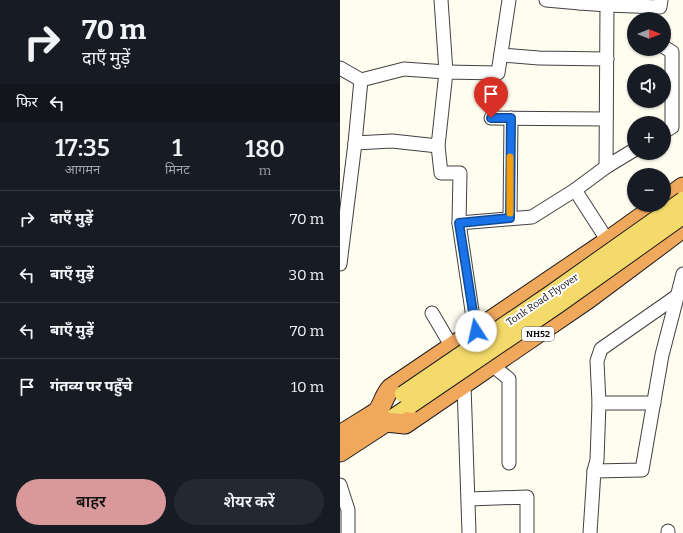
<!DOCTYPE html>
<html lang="hi">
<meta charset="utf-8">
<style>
:root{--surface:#171b24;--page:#242831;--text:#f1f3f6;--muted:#9ea1a6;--line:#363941;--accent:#d9999a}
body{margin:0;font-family:Bitter,"Noto Sans Devanagari",serif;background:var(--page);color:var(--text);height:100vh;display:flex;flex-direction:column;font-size:15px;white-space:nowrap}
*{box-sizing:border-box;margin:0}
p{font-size:13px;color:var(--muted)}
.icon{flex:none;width:22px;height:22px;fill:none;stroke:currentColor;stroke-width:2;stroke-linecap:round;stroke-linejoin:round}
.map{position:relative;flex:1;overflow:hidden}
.sheet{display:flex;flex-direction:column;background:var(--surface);width:340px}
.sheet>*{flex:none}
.banner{background:#171b24;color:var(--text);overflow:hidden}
.needle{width:26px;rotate:90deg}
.fabs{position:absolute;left:287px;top:12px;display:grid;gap:8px}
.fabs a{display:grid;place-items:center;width:44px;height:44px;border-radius:50%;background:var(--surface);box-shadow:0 1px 3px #0004;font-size:20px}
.pin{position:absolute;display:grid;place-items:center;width:34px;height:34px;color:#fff;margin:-41px -17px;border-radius:50% 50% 50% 0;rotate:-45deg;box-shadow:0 0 4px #0007}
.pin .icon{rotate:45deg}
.me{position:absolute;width:44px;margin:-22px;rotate:350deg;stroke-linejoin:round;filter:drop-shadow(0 0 3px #0008)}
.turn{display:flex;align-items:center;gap:14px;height:84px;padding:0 16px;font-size:18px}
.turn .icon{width:52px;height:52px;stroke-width:2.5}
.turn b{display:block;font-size:28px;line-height:34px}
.then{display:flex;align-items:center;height:38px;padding:0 16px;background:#0003;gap:8px;font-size:15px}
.eta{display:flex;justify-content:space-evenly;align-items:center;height:68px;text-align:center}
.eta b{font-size:24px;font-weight:600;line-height:28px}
.button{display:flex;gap:8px;margin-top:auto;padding:8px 16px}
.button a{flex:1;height:46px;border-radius:24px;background:var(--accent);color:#111;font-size:16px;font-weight:600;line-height:46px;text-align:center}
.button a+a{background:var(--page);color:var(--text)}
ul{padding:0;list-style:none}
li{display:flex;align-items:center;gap:12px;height:56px;padding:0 16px;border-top:1px solid var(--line)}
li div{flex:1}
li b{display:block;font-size:15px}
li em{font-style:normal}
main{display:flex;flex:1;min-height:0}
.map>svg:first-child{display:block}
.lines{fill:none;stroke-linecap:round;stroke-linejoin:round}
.minor-casing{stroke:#414141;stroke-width:15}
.major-casing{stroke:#1f1f1f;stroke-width:18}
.highway-casing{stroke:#1f1f1f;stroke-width:21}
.minor{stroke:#fff;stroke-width:13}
.major{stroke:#f4da6b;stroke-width:16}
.highway{stroke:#f0a85d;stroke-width:19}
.major-bridge-casing{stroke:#1f1f1f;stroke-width:18;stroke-linecap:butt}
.major-bridge{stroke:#f4da6b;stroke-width:16}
.route-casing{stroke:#114b97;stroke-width:10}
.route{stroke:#1a73e8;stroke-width:7}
.slow{stroke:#f59e0b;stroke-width:7}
.labels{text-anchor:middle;stroke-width:4;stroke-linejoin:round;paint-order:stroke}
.shield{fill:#fff;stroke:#565656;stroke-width:1}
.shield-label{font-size:9px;font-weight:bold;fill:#0e0e0e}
.street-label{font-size:10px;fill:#0e0e0e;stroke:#fff}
</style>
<main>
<section class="sheet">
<div class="banner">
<div class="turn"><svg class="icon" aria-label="right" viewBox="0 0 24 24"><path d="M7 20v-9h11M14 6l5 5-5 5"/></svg><div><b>70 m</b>दाएँ मुड़ें</div></div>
<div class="then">फिर<svg class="icon" aria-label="left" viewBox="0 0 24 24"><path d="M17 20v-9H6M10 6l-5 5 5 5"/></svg></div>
</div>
<div class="eta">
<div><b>17:35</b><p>आगमन</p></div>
<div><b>1</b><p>मिनट</p></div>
<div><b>180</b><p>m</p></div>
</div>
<ul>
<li><svg class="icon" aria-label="right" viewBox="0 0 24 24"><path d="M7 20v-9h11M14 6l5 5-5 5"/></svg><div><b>दाएँ मुड़ें</b></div><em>70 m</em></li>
<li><svg class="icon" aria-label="left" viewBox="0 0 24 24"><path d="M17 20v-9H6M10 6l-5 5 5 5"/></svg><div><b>बाएँ मुड़ें</b></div><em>30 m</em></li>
<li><svg class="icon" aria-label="left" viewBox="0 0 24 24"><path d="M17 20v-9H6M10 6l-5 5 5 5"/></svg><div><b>बाएँ मुड़ें</b></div><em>70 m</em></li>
<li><svg class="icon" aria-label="arrive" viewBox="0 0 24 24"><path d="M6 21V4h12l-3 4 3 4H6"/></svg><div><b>गंतव्य पर पहुँचे</b></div><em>10 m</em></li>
</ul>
<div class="button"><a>बाहर</a><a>शेयर करें</a></div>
</section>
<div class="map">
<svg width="343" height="533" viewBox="0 0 343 533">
<rect width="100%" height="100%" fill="#fffdf0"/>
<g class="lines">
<g class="minor-casing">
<g id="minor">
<path d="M206,0L240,3"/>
<path d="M240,0V3L267,5L266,167L235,190L264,235L265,243"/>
<path d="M267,5L320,7L321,0"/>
<path d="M324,47L332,52V127L324,132"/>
<path d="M161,55L199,58L267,59"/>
<path d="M0,68L21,80L64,69L106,72L101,0"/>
<path d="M151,118L266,119"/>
<path d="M15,143L52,141L98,146L106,72L158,73L169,0"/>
<path d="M98,146L101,173H120L119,223L135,331"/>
<path d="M266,167L294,150"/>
<path d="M170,218L171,118"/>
<path d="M119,223L192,217L235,190"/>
<path d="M0,264L15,143L21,80"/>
<path d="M92,313L112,347"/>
<path d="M152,365L169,379V463"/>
<path d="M124,385L129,533"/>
<path d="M259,403H314"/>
<path d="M254,471L257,460L259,403L257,361L261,349L337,296"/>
<path d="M0,485L8,510V533"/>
<path d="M129,499L187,497V533"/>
<path d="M250,533L254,471L302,470L322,355L343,274"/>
<path d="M328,533V531"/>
</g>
</g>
<g class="major-casing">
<path id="major" d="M46,422L71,405"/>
</g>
<g class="highway-casing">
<g id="highway">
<path d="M324,201L343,187"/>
<path d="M0,435L37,412C43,405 44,395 51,388L265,243L318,205"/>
<path d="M0,452L46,422L65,424L248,299L343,228"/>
</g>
</g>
<use href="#minor" class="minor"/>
<use href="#major" class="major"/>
<use href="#highway" class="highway"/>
<g class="major-bridge-casing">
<g id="major-bridge">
<path d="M63,394L210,294L343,200"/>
<path d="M71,405L218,305L343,216"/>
</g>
</g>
<use href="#major-bridge" class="major-bridge"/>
</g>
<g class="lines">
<g class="route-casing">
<path id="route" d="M136,331L119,223L170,218L171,118H151"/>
</g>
<use href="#route" class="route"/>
<path class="slow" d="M170,213V157"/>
</g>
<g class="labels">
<rect class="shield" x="182" y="327" width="32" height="14" rx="3"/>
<g class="shield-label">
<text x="198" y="337">NH52</text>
</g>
<g class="street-label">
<text transform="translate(202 299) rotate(-34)" y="4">Tonk Road Flyover</text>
</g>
</g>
</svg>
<div class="fabs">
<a><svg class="needle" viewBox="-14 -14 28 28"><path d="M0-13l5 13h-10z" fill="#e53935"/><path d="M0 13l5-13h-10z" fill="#9ea1a6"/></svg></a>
<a><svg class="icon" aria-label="sound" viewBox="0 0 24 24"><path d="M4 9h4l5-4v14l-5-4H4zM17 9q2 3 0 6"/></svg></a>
<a>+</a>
<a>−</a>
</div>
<div class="pin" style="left:151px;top:118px;background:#d93025"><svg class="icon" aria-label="arrive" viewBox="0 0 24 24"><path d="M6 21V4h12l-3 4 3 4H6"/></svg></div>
<svg class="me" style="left:136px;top:331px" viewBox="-20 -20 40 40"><circle r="19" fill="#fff"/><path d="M0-13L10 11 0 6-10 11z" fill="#1a73e8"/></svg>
</div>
</main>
